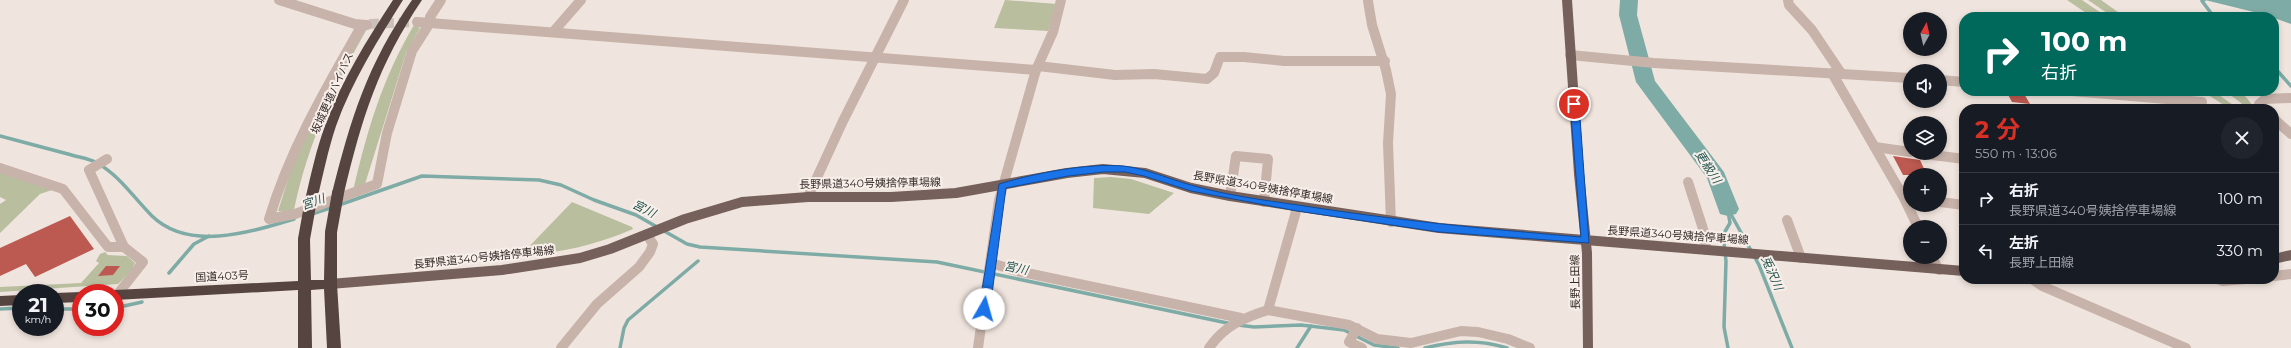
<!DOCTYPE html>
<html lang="ja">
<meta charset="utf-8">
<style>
:root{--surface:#171b24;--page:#20242c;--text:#f1f3f6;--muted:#9ea1a6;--line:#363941;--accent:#d93025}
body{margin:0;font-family:Montserrat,"Noto Sans JP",sans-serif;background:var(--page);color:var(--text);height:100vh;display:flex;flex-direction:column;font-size:15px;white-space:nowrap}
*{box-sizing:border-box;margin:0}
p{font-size:13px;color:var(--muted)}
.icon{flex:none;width:22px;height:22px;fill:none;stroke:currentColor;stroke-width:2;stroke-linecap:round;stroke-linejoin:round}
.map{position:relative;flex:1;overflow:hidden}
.side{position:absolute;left:1959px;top:104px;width:320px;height:180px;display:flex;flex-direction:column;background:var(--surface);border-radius:16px;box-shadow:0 2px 6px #0003}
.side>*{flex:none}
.top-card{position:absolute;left:1959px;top:12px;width:320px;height:84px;border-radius:16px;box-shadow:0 2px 6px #0003;background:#00695c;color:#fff;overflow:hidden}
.needle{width:26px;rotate:8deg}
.buttons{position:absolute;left:1903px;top:12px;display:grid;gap:8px}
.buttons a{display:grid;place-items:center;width:44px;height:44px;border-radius:50%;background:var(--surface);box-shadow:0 2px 6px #0003;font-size:20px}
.speed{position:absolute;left:12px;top:284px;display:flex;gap:8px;font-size:20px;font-weight:700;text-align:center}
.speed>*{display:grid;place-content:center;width:52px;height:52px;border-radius:50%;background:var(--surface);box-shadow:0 2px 6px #0003;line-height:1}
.speed small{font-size:10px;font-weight:400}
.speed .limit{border:6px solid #d22;background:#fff;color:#111}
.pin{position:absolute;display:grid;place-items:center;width:34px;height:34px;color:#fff;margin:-17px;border:2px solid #fff;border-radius:50%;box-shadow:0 1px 4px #0007}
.me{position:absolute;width:44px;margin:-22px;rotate:7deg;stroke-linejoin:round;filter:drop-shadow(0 0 3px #0008)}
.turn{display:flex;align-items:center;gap:14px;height:84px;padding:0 16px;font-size:18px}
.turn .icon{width:52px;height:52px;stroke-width:2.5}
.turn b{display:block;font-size:28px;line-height:34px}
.round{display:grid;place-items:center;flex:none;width:42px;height:42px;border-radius:21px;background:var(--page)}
.headline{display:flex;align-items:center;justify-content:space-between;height:68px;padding:0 16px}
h1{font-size:24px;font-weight:700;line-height:30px;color:var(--accent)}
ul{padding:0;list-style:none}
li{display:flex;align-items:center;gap:12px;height:52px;padding:0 16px;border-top:1px solid var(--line)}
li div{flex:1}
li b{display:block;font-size:15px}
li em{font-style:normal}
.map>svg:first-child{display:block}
.green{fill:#b9be9f}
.water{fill:#7faba6}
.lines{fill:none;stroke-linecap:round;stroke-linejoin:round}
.stream{stroke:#7faba6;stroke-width:3.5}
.river{fill:#7faba6;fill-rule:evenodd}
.building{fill:#bc5950}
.minor-tunnel{stroke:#cbc0ba;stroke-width:10;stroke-dasharray:10 5;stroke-linecap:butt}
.minor{stroke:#c8b3aa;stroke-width:10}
.major{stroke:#76605c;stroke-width:10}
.highway{fill:#564441;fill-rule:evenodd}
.highway-bridge{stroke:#564441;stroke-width:12}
.route{fill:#1a73e8;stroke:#114b97}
.labels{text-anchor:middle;stroke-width:4;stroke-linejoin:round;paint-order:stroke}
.street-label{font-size:11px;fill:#362b29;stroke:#f8efea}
.water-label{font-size:12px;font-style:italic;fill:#22544f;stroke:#f8efea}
</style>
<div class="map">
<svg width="2291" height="348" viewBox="0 0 2291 348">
<rect width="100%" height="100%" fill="#f0e5de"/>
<g class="green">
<path d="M1005,0L1057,4L1048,31L994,28Z"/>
<path d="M2067,0H2082L2107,17H2092Z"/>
<path d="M2088,0H2101L2125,17H2113Z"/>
<path d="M414,25L420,28L406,53L365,184L353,191C367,131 382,79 414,25Z"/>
<path d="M368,27C334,87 308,143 294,210L284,212L278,211L291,170L310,125L364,29Z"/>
<path d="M2202,91H2213L2239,109H2230Z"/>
<path d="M2225,91C2246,91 2243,95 2256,109H2249Z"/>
<path d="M0,172L52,190L40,194L0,233V204L6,200L0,197Z"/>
<path d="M1111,177L1131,179L1174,193L1149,214L1093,208L1094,178Z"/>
<path d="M572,202L632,227L633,229C596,245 560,253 520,256Z"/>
<path d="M105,252L108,255L127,256L135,263L131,271L118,284L0,292V287L81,283L99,263L96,261L100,254Z"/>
</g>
<path class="water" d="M2205,0H2291V24L2266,15Z"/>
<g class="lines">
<g class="stream">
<path d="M2204,0L2202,1L2214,17"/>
<path d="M2274,67L2291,86"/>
<path d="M0,136C23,142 45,148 68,154C77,157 89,158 97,163C119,175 134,198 152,216C189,252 251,232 294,219"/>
<path d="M339,205L422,176L539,180L561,185L594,200L636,215L687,244L700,247L937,262L1232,324"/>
<path d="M1728,209L1759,265L1792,348"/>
<path d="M1728,211L1730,223L1723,235L1726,261L1724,327L1728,348"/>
<path d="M312,214L333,207"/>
<path d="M169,273L194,244L209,236"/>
<path d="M115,308L142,302"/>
<path d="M0,309L21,308"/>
<path d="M55,309H81"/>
<path d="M1238,325L1254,327L1301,325L1344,330L1374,345L1398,348"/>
<path d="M620,348L624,328L628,320L698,261"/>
<path d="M1297,348L1311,326"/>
<path d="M1425,348C1453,341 1479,339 1507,348"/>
</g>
<path class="river" d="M1620,0H1638L1637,15L1655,81L1724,172L1739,209L1736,214L1728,216L1720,214L1707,178L1636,82L1619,15Z"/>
</g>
<g class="building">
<path d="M2006,91L2023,92L2030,104L2012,102Z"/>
<path d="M1893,156L1920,160L1927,175H1903Z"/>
<path d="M70,216L94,249L35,277L26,264L0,276V248Z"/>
<path d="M106,266H120L113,275L98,276Z"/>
</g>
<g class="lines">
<path class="minor-tunnel" d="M369,24L417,22"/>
<g class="minor">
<path d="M279,0L355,24L367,25"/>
<path d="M1788,0L1789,5L1812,30L1841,73"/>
<path d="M1368,1L1372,25L1386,70L1391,94L1388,143L1391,222"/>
<path d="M417,22L1036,70"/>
<path d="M362,25C326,88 290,149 269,219L295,214L377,184L387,133L412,51L431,21L430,17L441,0"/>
<path d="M554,31L581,0"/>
<path d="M1570,55L1654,63L1910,78"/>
<path d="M1038,66L1115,75L1154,74L1207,79L1214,73L1220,57H1244L1284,61H1385"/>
<path d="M1832,73L1904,198L1918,227"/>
<path d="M1940,80L1964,82"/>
<path d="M2072,91L2202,102"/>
<path d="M2263,109L2259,104L2265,99L2291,98"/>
<path d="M2274,119L2291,134"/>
<path d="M1875,147L1910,152"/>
<path d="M1917,153L1964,159"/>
<path d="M107,159L89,170L124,247"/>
<path d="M0,168L63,189L108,247H124L143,262L117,295"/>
<path d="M1688,182L1705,235L1706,250"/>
<path d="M1230,196L1236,156L1268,159L1264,202"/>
<path d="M808,197L843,121L904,0"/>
<path d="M1940,202L1964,205"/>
<path d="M1787,220L1801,258"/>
<path d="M1932,257L1939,270"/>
<path d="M991,263L1017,271L1241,318"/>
<path d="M2274,276L2291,274"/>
<path d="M2032,279L2042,286L2186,348"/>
<path d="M2217,279L2223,281L2245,279"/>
<path d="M1268,310L1349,325L1377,339L1411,343L1461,331L1478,332L1508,339L1530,348"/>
<path d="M1357,328L1349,342L1362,348"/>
<path d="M561,348L597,304L639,267L650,252L653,244L647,235"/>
<path d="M978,348L999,200L1036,70L1053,32L1061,0"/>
<path d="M1209,348C1224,326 1243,318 1268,310L1297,208"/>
</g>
<g class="major">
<path d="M1567,0L1579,174L1587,253L1588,348"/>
<path d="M2274,259L2291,255"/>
<path d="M330,284L502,270L580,258L610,249L685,219L742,202L808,197H891L956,193L1067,173L1103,169L1145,173L1191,188L1230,196L1439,228L1964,271"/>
</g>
<g class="highway">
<path d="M393,0H403C378,40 352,81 336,126C328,150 323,175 317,200L315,203H307L305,200C311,175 316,150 325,126C341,81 367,40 393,0Z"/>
<path d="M412,0H422C378,65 362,118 344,193L342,196H334L332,193C351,118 367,65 412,0Z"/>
<path d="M331,228L337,232V284L341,348H327L324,289L311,290L312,348H298V290L115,300V293H109L115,290L298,281V239L300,236H308L310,239L311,280H324L325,232Z"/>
<path d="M81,292L84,293H81V302L55,303V293Z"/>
<path d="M21,295V305L0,306V296Z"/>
</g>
<g class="highway-bridge">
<path d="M331,232L338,193"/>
<path d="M304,239L311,200"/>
</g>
</g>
<path class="route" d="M1574,101L1579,104L1589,243L1439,232L1297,211L1191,191L1144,176L1125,172H1103L1068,176L1006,188L990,309L984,312L979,309L999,184C1036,173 1086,163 1124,166C1148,169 1169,179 1191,185C1225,195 1263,200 1298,205C1392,220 1486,229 1581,237L1570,104Z"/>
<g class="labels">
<g class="street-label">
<text transform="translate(332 93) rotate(-66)" y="4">坂城更埴バイパス</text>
<text transform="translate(870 183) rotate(-1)" y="4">長野県道340号姨捨停車場線</text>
<text transform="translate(1263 187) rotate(10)" y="4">長野県道340号姨捨停車場線</text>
<text transform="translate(1678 235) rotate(4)" y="4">長野県道340号姨捨停車場線</text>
<text transform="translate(484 257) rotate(-6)" y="4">長野県道340号姨捨停車場線</text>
<text transform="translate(222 276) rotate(-3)" y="4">国道403号</text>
<text transform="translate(1575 282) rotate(-91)" y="4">長野上田線</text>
</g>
<g class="water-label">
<text transform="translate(1708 167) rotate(57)" y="4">更級川</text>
<text transform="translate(313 202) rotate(-19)" y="4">宮川</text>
<text transform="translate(644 209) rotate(27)" y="4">宮川</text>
<text transform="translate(1016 268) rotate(12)" y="4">宮川</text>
<text transform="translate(1772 273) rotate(67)" y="4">兎沢川</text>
</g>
</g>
</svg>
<div class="buttons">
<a><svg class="needle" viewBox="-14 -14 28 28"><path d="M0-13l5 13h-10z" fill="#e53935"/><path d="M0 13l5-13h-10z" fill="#9ea1a6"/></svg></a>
<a><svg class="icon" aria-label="sound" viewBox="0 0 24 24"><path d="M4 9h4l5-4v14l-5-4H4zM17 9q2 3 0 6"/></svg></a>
<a><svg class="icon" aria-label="layers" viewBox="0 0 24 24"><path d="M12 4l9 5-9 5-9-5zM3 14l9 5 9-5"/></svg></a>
<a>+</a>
<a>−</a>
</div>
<div class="speed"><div>21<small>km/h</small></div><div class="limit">30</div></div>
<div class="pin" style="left:1574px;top:104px;background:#d93025"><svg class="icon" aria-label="arrive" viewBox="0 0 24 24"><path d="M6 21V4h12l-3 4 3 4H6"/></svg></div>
<svg class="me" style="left:984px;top:309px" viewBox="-20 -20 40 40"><circle r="19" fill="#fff"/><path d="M0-13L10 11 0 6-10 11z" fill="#1a73e8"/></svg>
<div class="top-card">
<div class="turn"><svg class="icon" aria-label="right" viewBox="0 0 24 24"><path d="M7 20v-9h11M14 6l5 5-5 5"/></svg><div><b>100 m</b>右折</div></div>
</div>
<section class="side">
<div class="headline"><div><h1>2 分</h1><p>550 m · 13:06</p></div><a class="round"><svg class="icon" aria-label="close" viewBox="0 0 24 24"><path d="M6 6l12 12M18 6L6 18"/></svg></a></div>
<ul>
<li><svg class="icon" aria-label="right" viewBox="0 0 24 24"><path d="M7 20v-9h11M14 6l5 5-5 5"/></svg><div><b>右折</b><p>長野県道340号姨捨停車場線</p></div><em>100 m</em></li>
<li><svg class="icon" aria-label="left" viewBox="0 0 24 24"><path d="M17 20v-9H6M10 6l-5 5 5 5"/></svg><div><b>左折</b><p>長野上田線</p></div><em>330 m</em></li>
</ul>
</section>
</div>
